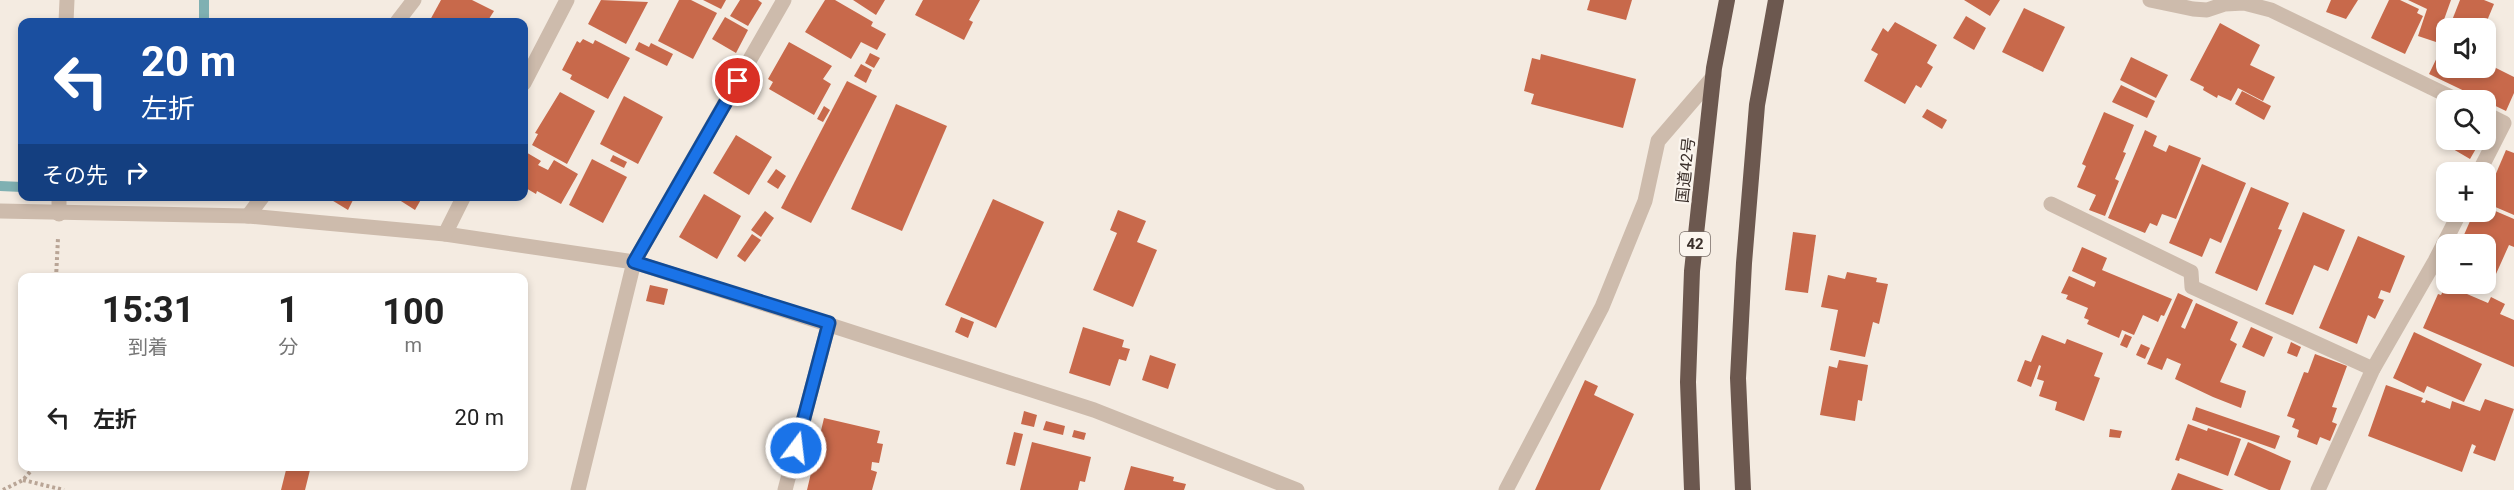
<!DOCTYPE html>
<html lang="ja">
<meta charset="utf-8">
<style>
:root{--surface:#fff;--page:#f6f6f6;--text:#222;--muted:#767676}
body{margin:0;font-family:Roboto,"Noto Sans JP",sans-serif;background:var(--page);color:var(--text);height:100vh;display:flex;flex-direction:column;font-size:22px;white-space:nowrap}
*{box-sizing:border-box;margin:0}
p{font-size:20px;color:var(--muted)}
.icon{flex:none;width:33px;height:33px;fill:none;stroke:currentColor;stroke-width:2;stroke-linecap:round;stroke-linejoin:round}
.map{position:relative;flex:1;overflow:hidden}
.sheet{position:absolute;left:18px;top:273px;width:510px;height:198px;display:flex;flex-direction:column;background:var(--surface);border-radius:12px;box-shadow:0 3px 9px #0003}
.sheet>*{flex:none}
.guide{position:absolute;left:18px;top:18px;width:510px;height:183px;border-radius:12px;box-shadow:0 3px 9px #0003;background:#1a4fa0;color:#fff;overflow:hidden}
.tools{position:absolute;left:2436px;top:18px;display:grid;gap:12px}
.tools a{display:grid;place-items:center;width:60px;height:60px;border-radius:12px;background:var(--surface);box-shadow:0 3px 9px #0003;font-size:30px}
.pin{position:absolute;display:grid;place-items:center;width:51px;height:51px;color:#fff;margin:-26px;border:3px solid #fff;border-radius:50%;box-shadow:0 2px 6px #0007}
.me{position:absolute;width:66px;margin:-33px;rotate:15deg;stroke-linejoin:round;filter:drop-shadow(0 0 4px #0008)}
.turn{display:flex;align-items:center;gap:21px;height:126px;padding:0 24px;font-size:27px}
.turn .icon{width:78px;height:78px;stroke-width:2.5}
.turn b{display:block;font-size:42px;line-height:51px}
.then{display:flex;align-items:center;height:57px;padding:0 24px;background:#0003;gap:12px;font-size:22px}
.eta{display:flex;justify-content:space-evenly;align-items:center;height:102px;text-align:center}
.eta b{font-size:36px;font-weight:700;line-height:42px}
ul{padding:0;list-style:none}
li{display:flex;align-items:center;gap:18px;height:84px;padding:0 24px}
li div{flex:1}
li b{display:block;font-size:22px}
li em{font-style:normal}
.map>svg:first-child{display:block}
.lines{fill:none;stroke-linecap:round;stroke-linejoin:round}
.stream{stroke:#7fb0b2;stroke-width:10}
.building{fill:#c8694b}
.path{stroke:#b9a596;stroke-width:4;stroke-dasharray:3 3;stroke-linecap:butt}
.service{stroke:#cdbbac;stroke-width:15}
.minor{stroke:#cdbbac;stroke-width:15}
.trunk{stroke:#6c584f;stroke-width:16}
.route-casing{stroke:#114b97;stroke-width:15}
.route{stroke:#1a73e8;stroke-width:10}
.labels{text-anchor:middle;stroke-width:4.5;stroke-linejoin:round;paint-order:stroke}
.shield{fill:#fbf5ee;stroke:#756b66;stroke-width:1.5}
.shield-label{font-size:15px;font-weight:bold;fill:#3b302b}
.street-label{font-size:16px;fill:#3b302b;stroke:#fbf5ee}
</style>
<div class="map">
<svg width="2514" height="490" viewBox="0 0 2514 490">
<rect width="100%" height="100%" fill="#f4ebe1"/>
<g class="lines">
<g class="stream">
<path d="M204,22V0"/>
<path d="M0,186L22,187"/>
</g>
</g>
<g class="building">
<path d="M441,0H472L494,11L487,22H429Z"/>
<path d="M601,0L648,2L626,44L588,24Z"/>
<path d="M679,0H691L717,13L693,59L658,41Z"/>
<path d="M703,0H726L721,9Z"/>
<path d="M740,0H758L762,3L748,26L730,16Z"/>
<path d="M825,0H835L873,22L871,26L886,34L877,50L861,42L851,59L805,32Z"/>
<path d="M853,0H885L876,15Z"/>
<path d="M923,0H980L969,20L973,22L964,40L915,15Z"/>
<path d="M1590,0H1632L1626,20L1587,10Z"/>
<path d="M1964,0H2000L1990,16Z"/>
<path d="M2331,0H2358L2346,19L2326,12Z"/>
<path d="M2389,0H2400L2419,9L2417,13L2423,16L2405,54L2371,38Z"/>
<path d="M2408,0H2451L2436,42L2418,36L2427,9Z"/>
<path d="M2460,0H2484L2494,4L2484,28H2449Z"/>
<path d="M2024,8L2065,27L2043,72L2002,52Z"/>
<path d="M1966,16L1986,28L1974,50L1953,38Z"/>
<path d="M725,17L748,30L736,53L712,39Z"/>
<path d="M1895,22L1937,45L1927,63L1933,67L1921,88L1916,85L1905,104L1864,81L1878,54L1871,50L1883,28L1888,32Z"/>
<path d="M2220,23L2260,45L2250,65L2275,77L2263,101L2238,88L2231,101L2218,95L2217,98L2203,90L2204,87L2190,80Z"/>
<path d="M583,39L593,44L595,40L630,58L608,99L570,79L572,75L562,70L577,41L580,43Z"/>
<path d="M639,42L649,47L651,43L673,54L667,66L635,50Z"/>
<path d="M789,42L832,66L823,79L831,84L814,115L769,89L773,82L768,79Z"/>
<path d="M2444,43L2446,44V68H2486V63L2514,77V93L2506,111L2429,74Z"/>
<path d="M870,53L880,58L874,68L865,63Z"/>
<path d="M1541,54L1636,79L1623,128L1531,104L1534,94L1524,91L1532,58L1540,60Z"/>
<path d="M2131,57L2168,75L2156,98L2120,80Z"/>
<path d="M861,64L872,70L866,83L854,76Z"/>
<path d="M847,81L877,96L811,223L781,208Z"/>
<path d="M2121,85L2155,101L2147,118L2112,102Z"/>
<path d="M2242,91L2271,106L2264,120L2235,104Z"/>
<path d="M560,92L595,111L567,164L532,145L538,134L535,133Z"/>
<path d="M624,96L663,117L638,164L600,144Z"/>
<path d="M896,104L947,126L902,231L851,209Z"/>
<path d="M824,106L830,110L823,122L817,119Z"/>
<path d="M1927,109L1947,120L1942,129L1922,117Z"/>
<path d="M2104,112L2134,125L2123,152L2126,153L2115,179L2119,181L2105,216L2089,210L2096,195L2077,187L2086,166L2082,164Z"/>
<path d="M2145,130L2157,136L2153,146L2166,152L2169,145L2201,158L2176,219L2162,214L2157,226L2150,223L2145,233L2108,218Z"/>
<path d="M2446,132V140H2481L2470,159L2441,142Z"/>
<path d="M736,135L772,157L749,195L713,173Z"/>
<path d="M2506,150L2514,153V215L2486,203V197Z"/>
<path d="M524,151L541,161L538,165L548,170L554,160L578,174L561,204L537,191L536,194L524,187Z"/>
<path d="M613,155L627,162L624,168L610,161Z"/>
<path d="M592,159L627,177L603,223L569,205Z"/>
<path d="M2202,164L2246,183L2221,243L2210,238L2202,257L2169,243Z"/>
<path d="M776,169L786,176L778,189L767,182Z"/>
<path d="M2251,187L2289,203L2278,229L2282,230L2257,291L2215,273Z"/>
<path d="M704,194L741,216L717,259L679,237Z"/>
<path d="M325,196H355L348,210Z"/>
<path d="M393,196H423L415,210Z"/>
<path d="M993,199L1044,222L996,328L945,305Z"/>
<path d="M2486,207L2514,219V247L2509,245L2496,274L2486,270V244H2460L2474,212H2486Z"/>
<path d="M1118,210L1146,221L1137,242L1157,250L1133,307L1093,290L1117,233L1110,230Z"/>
<path d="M765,211L774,218L761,237L751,230Z"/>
<path d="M2303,212L2345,230L2328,271L2314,265L2293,315L2265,304Z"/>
<path d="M1793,232L1816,235L1808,293L1785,290Z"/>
<path d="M752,234L761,240L745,262L737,256Z"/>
<path d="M2358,236L2405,256L2390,293L2381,290L2378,298L2384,300L2375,319L2368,315L2357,344L2319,328Z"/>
<path d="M2082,247L2107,258L2102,270L2172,299L2164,316L2161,315L2158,322L2143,315L2134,335L2122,330L2119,338L2087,324L2089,320L2084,318L2088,308L2066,299L2068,295L2061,293L2069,276L2094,287L2096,282L2072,271Z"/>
<path d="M1847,272L1877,278L1876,282L1888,284L1879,324L1873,322L1865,357L1830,350L1838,310L1821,307L1828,275L1845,279Z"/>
<path d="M650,285L668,289L664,305L646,301Z"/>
<path d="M2446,285L2488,303L2491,297L2505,304L2500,314L2514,320V367L2423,328L2438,294L2441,295Z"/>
<path d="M2178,293L2193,300L2181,327L2185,329L2196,303L2238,322L2230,340L2237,344L2220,382L2246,391L2241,408L2213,397L2175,379L2181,364L2167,358L2162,370L2147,364Z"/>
<path d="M961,317L974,322L968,338L955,332Z"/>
<path d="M1083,327L1124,340L1122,347L1130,349L1126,361L1119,359L1110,386L1069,373Z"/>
<path d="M2251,327L2273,337L2264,357L2242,347Z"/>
<path d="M2414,332L2482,364L2464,402L2427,386L2424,393L2393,378Z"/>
<path d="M2125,334L2132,337L2127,348L2120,345Z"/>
<path d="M2042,335L2065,344L2067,339L2103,353L2094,376L2100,378L2084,421L2055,410L2057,402L2039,396L2044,381L2037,379L2041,366L2039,365L2031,387L2017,381L2025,360L2031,362Z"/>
<path d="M2291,342L2301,347L2297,357L2287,353Z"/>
<path d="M2141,344L2150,348L2145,359L2136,355Z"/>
<path d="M2315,354L2347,366L2332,407L2337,408L2332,422L2337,424L2330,441L2320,437L2317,445L2297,437L2299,430L2292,427L2295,419L2287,416L2304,372L2308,373Z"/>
<path d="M1150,355L1176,364L1168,389L1142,380Z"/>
<path d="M1839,360L1868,365L1862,401L1858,400L1855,421L1820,415L1829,366L1837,368Z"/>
<path d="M1585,380L1598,386L1594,395L1634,414L1600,490H1535Z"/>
<path d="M2386,385L2423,398L2421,402L2425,403L2426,400L2450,409L2452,401L2480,411L2485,399L2514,409L2495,461L2473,453L2476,446L2472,444L2462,472L2368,436Z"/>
<path d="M2196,407L2280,436L2275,449L2192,420Z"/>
<path d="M1024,411L1037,415L1034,427L1021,424Z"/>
<path d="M824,418L880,431L877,443L883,444L879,463L872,462L871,470L877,472L872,490H807Z"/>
<path d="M1046,421L1065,426L1063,435L1043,430Z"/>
<path d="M2188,424L2207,431L2208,428L2241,439L2228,476L2180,458L2179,461L2175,460Z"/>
<path d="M2110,429L2122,431L2120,438L2109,437Z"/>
<path d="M1074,430L1086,433L1084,440L1072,437Z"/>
<path d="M1014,432L1023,434L1015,466L1006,464Z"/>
<path d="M1032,442L1091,457L1085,482L1080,481L1078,490H1020Z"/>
<path d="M2248,442L2291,461L2280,490H2269L2234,475Z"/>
<path d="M287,466H311L305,490H281Z"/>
<path d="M1131,466L1174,477L1173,481L1186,484L1184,490H1124Z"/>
<path d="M2178,473L2224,490H2171Z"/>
</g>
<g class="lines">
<g class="path">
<path d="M56,278L58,238"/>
<path d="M23,480L64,490"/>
<path d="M3,490L23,480L35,466"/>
</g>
<path class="service" d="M1506,490L1602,307L1645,201L1658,141L1714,76"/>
<g class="minor">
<path d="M2150,0L2193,9L2207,10L2225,4L2244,3L2271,10L2457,100"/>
<path d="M66,22L67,0"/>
<path d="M397,22L414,0"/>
<path d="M524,83L567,0"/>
<path d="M2479,172L2504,123L2486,114"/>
<path d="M2051,204L2191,272L2192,287L2373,369"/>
<path d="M0,211L248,216L445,234L634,262L1094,410L1297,490"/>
<path d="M59,214V196"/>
<path d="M248,216L263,196"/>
<path d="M445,234L464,196"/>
<path d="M578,490L634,262L784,0"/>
<path d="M785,490L829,323"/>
<path d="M2318,490L2373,369L2435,261L2460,212"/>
</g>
<g class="trunk">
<path d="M1692,490L1688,382L1692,271L1714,68L1727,0"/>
<path d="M1743,490L1738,378L1744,263L1757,105L1776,0"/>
</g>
</g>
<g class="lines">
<g class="route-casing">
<path id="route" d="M738,81L634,262L829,323L796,448"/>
</g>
<use href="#route" class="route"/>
</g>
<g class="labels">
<rect class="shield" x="1680" y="232" width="30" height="24" rx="4.5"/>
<g class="shield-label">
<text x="1695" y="249">42</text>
</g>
<g class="street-label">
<text transform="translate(1685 170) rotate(-84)" y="6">国道42号</text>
</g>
</g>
</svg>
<div class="tools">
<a><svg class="icon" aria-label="sound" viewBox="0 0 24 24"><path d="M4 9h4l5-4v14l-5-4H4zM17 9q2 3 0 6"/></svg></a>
<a><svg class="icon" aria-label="search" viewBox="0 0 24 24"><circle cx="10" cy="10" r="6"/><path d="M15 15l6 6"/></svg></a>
<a>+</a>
<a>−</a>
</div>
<div class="pin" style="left:738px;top:81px;background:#d93025"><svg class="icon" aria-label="arrive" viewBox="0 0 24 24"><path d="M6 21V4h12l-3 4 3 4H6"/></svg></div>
<svg class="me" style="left:796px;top:448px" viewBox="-20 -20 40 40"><circle r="17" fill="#1a73e8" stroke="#fff" stroke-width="3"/><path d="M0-11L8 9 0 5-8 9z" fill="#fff"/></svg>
<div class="guide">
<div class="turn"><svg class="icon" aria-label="left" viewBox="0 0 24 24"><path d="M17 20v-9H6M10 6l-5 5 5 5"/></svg><div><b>20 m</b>左折</div></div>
<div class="then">その先<svg class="icon" aria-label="right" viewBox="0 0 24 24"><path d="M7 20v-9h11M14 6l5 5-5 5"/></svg></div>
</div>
<section class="sheet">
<div class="eta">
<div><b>15:31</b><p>到着</p></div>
<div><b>1</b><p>分</p></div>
<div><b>100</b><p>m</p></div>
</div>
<ul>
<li><svg class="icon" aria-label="left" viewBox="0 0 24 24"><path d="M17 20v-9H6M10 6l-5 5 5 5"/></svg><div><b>左折</b></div><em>20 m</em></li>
</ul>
</section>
</div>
